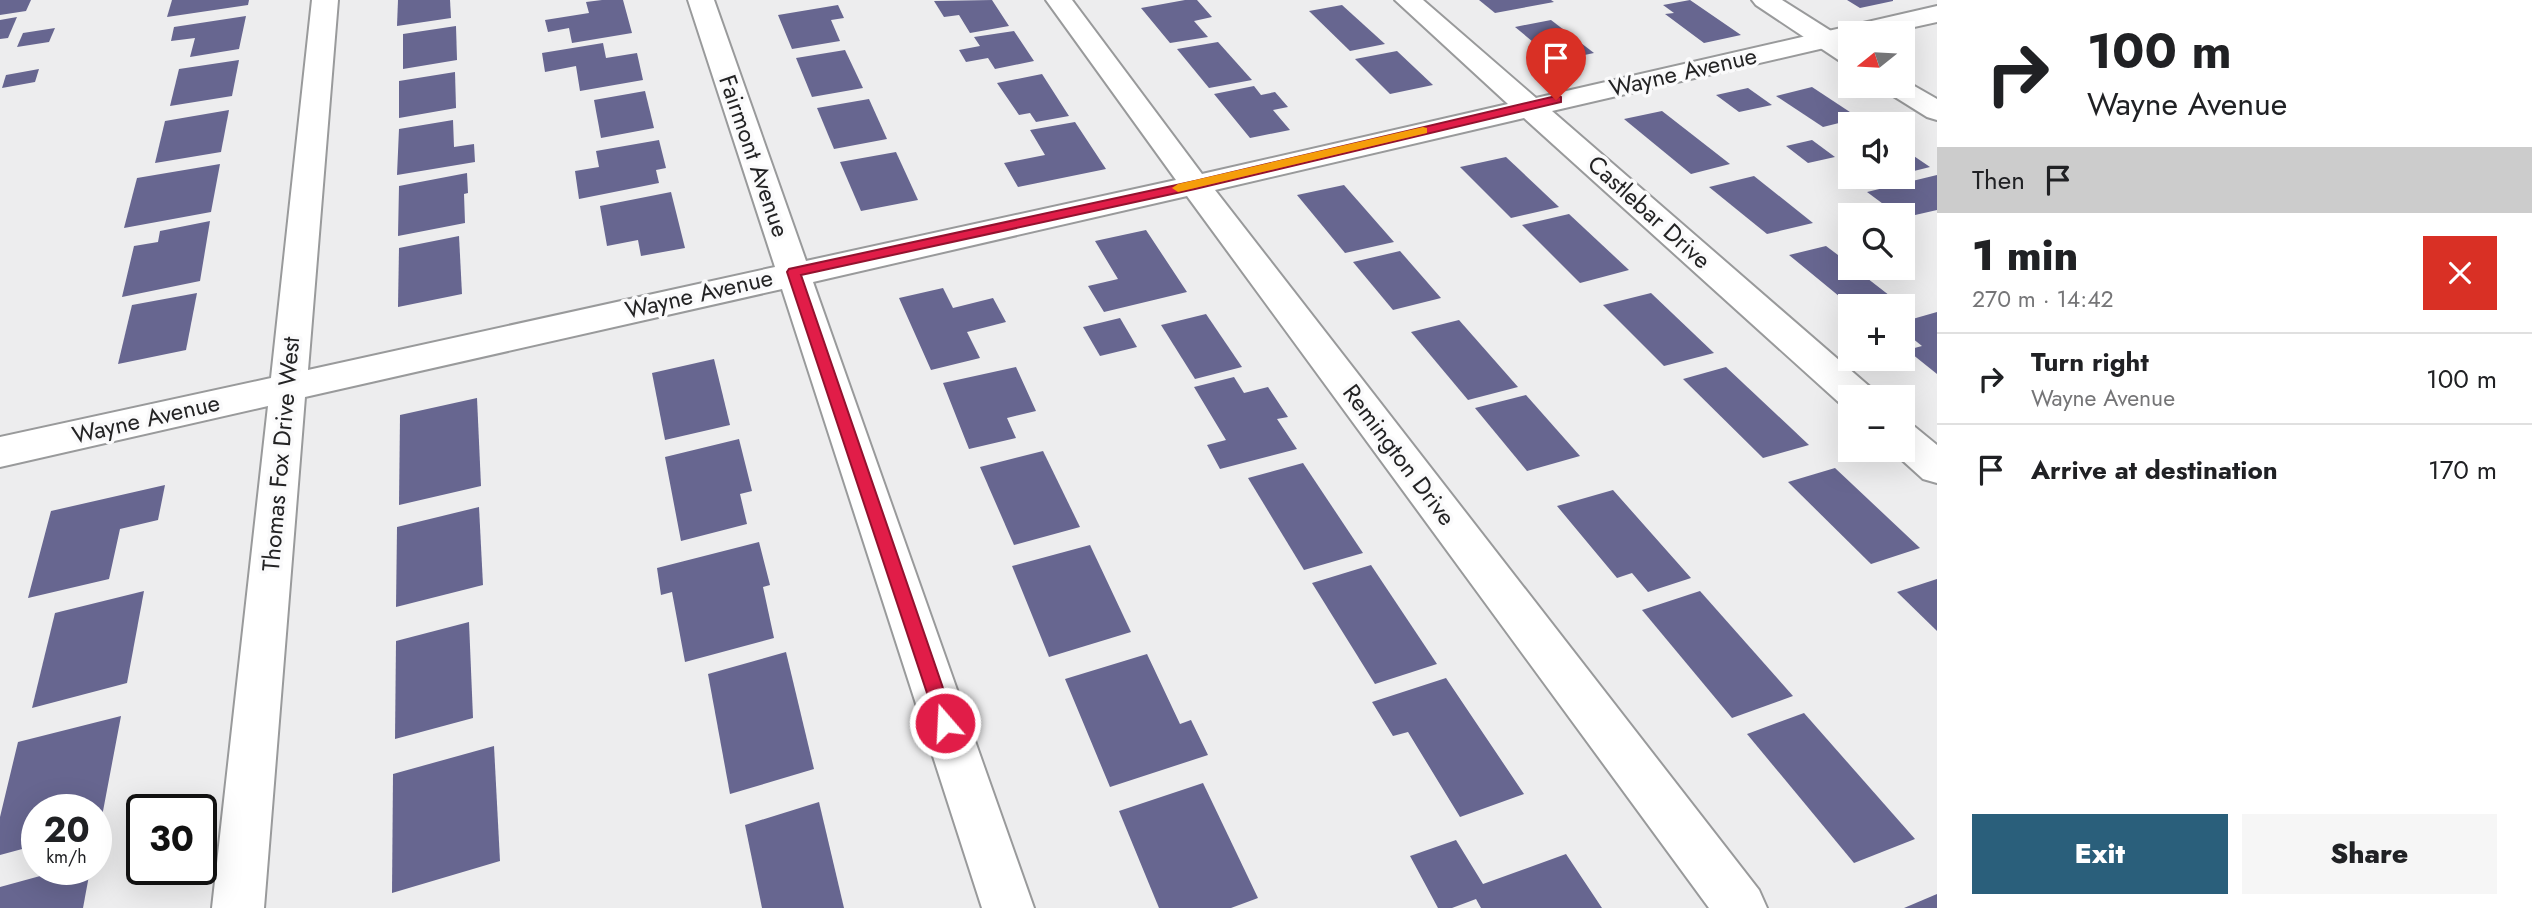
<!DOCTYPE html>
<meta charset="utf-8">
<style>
:root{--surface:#fff;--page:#f6f6f6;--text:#202124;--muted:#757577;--line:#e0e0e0;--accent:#2a5f7b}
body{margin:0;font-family:Jost,sans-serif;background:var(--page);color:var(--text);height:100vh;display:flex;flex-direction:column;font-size:26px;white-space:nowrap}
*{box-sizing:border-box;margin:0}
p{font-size:23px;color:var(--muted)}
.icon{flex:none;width:38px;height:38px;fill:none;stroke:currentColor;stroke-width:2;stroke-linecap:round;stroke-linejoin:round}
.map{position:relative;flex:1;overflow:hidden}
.details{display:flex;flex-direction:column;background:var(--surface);width:595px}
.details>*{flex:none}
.banner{background:#fff;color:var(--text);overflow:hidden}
.needle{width:46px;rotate:252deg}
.tools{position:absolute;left:1838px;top:21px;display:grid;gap:14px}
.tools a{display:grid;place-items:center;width:77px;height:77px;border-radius:0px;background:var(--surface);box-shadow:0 7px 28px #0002;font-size:35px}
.speed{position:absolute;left:21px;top:794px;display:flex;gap:14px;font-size:35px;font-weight:700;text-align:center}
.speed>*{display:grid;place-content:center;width:91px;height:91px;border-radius:50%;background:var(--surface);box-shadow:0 7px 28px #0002;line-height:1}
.speed small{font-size:18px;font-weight:400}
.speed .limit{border:4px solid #111;border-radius:10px;background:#fff;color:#111}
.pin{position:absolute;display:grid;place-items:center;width:60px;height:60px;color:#fff;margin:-72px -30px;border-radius:50% 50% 50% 0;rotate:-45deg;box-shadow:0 0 7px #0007}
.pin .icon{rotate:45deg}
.me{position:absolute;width:77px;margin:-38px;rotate:341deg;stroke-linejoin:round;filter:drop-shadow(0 0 5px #0008)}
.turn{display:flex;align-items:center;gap:24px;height:147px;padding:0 35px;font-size:32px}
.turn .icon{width:91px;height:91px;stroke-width:2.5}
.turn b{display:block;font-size:49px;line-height:60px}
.then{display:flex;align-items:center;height:66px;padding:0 35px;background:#0003;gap:14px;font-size:26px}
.round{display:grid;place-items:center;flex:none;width:74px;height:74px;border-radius:0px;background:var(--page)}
.overview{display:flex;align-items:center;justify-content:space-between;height:119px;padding:0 35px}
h1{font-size:42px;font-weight:800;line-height:52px}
.cta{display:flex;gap:14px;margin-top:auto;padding:14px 35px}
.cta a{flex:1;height:80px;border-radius:0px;background:var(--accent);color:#fff;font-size:28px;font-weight:800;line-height:80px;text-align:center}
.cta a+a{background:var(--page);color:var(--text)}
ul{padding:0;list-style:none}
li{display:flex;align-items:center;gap:21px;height:91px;padding:0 35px;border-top:2px solid var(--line)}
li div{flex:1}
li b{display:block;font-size:26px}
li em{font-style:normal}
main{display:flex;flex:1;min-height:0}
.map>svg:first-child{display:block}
.building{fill:#676690}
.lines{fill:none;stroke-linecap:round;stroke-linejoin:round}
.street-casing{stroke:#999a9b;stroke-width:4}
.secondary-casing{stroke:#999a9b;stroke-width:4}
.street{fill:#fff;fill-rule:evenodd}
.secondary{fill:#fff;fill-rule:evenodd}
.route{fill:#e11d48;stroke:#92132f;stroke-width:2}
.slow{fill:#f59e0b}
.labels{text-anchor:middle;stroke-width:7;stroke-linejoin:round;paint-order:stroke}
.street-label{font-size:24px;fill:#232324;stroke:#fafafb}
</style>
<main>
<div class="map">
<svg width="1937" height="908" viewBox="0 0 1937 908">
<rect width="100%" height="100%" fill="#ededee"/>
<g class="building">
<path d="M0,0H31L26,11L0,15Z"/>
<path d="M172,0H249L248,5L167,17Z"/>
<path d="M398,0H450L451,18L397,26Z"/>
<path d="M602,0H623L632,33L572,43L569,28L548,32L545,20L589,13L586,2Z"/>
<path d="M992,0L1009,26L970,33L959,15L944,17L934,1Z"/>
<path d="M1185,0H1197L1212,17L1194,21L1208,37L1170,43L1141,8Z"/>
<path d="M1479,0H1551L1554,2L1495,13Z"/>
<path d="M1690,0L1741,35L1704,43L1665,14L1674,13L1663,5Z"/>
<path d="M1847,0H1893V1L1860,8Z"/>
<path d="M838,5L844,18L831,20L840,41L792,49L778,15Z"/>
<path d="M1342,5L1385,44L1350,51L1309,11Z"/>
<path d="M246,16L239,49L190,57L195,38L171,41L174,27Z"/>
<path d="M17,17L8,38L0,39V20Z"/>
<path d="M1551,20L1594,53L1556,61L1515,27Z"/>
<path d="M456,26L457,60L403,69V34Z"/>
<path d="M55,28L49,42L17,47L23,33Z"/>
<path d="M1014,31L1034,61L995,69L988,58L966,62L959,50L980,46L974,37Z"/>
<path d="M1218,42L1252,80L1209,88L1177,49Z"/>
<path d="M603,43L606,58L637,53L643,80L580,91L576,66L545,72L542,53Z"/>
<path d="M845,50L863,88L812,97L796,58Z"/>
<path d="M1397,51L1433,85L1390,94L1355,59Z"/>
<path d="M239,60L232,96L170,106L179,69Z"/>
<path d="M39,69L35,82L2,88L6,75Z"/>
<path d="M455,72L456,108L399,118V81Z"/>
<path d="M1042,74L1069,116L1036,122L1030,113L1019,115L997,83Z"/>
<path d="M1254,86L1261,95L1275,92L1288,107L1273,110L1290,130L1250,138L1214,94Z"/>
<path d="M1812,87L1859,118L1823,127L1776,96Z"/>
<path d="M1748,88L1772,105L1739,112L1716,95Z"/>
<path d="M645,91L654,128L601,138L594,100Z"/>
<path d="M869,99L887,139L834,149L817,108Z"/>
<path d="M229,110L221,152L155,163L165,121Z"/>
<path d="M1662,111L1730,164L1691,174L1624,119Z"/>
<path d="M453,120L454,147L474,144L475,162L397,175L399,129Z"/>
<path d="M1075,122L1106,169L1018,187L1004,163L1045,155L1030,130Z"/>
<path d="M659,140L666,168L656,170L659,183L579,199L575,171L599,167L596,151Z"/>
<path d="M1812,140L1835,157L1808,163L1786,146Z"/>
<path d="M1902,148L1930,167L1902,174Z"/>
<path d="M896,152L918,200L861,211L840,162Z"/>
<path d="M1506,157L1559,207L1511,218L1460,167Z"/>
<path d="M220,164L211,212L124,228L137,178Z"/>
<path d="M467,173L468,193L464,194L465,223L398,236L399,186Z"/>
<path d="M1937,175V210L1902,218V215H1898L1867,192Z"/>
<path d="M1754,176L1813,223L1767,234L1709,187Z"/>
<path d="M1344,185L1394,242L1345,253L1297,195Z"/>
<path d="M671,192L685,248L641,256L638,240L607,246L600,206Z"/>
<path d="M1569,214L1629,270L1580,283L1522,225Z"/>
<path d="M210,221L200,281L122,297L134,246L158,242L160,231Z"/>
<path d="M1146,230L1187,292L1104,312L1088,286L1118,279L1095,241Z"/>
<path d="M459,236L462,294L398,307L399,248Z"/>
<path d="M1826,246L1850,264V268H1854L1894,299L1869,306H1851L1789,255Z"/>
<path d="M1400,251L1441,298L1393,310L1353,262Z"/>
<path d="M943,288L953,308L993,298L1006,322L967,332L980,358L931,370L899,298Z"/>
<path d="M197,293L186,350L118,364L132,305Z"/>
<path d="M1651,293L1714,353L1664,366L1603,305Z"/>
<path d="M1937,312V374L1907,350L1922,346L1902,330V322Z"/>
<path d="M1206,314L1242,367L1195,379L1161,325Z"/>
<path d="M1120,318L1137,347L1100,356L1083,327Z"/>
<path d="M1459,320L1518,387L1468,400L1411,332Z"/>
<path d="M714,359L730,425L665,440L652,373Z"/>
<path d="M1016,367L1036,411L1007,418L1016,438L969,449L943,383Z"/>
<path d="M1726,367L1809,445L1763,458L1683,379Z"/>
<path d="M1234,377L1244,393L1268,387L1288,417L1277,419L1297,449L1220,469L1207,445L1226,440L1194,387Z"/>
<path d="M1526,395L1580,456L1527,471L1475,408Z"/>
<path d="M477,398L481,486L399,505L400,415Z"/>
<path d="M739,439L752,491L740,494L747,524L681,541L665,457Z"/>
<path d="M1043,451L1080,527L1014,545L980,467Z"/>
<path d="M1303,463L1363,553L1304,570L1248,478Z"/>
<path d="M1835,468L1920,548L1871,564L1788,482Z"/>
<path d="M165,485L158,520L120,529L109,579L28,598L51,511Z"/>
<path d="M1613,490L1691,578L1648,592L1632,573L1617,578L1557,506Z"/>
<path d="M479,507L483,585L396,607L397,527Z"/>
<path d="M759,542L770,585L763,587L774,638L685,662L672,592L661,595L657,568Z"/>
<path d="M1090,545L1131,632L1049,657L1012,566Z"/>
<path d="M1371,565L1437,664L1375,684L1312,583Z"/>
<path d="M1937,579V631L1897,592Z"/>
<path d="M144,591L127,683L32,708L55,613Z"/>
<path d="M1700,591L1793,696L1732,718L1642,610Z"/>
<path d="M469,622L473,718L395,739L396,641Z"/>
<path d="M786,652L814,769L730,794L708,674Z"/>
<path d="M1147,654L1180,724L1191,720L1208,755L1110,787L1065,679Z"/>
<path d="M1446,678L1524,794L1460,817L1408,732L1393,736L1372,702Z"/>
<path d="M1804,713L1915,839L1854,863L1747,734Z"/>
<path d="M121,716L100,827L96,828V810H37V845L0,855V817L18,742Z"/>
<path d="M494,746L500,861L392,893L393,774Z"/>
<path d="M1203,783L1258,898L1231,908H1159L1119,811Z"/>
<path d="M819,802L844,908H762L745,825Z"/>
<path d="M1456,840L1483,884L1566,854L1602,908H1481L1476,899L1452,908H1438L1410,856Z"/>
<path d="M62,870H90L83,908H0V887Z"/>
<path d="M1937,894V908H1904Z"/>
</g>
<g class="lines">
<g class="street-casing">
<g id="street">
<path d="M312,0H338L308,370L775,267L688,0H714L806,261L1176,180L1046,0H1072L1202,174L1508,104L1395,0H1423L1536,98L1937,6V22L1887,33H1850V42L1552,111L1870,387L1875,397H1850V408L1844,407L1524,118L1215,190L1759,890L1767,908H1709L1187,196L813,282L1034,908H982L782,289L305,397L264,908H212L268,406L0,467V437L271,378Z"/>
<path d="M1902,423L1915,427L1937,445V483L1923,479L1891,450H1902Z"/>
</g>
</g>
<g class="secondary-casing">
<g id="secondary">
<path d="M1752,0H1782L1850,43V63L1840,61L1756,5Z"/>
<path d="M1902,79L1937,99V120L1927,117L1887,92L1883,86H1902Z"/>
</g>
</g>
<use href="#street" class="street"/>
<use href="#secondary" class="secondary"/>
</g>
<path class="route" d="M1556,96L1561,97V102L1195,189L801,275L955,723L952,729L945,732L939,729L787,272L789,269L1195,181Z"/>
<path class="slow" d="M1423,127L1427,128V133L1178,192L1172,188L1178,184Z"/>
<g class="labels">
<g class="street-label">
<text transform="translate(1683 72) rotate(-13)" y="8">Wayne Avenue</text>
<text transform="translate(754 156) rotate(71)" y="8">Fairmont Avenue</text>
<text transform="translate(1649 212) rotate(42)" y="8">Castlebar Drive</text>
<text transform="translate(699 294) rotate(-13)" y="8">Wayne Avenue</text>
<text transform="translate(146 419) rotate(-13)" y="8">Wayne Avenue</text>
<text transform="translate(281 454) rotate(-85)" y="8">Thomas Fox Drive West</text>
<text transform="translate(1399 455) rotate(53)" y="8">Remington Drive</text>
</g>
</g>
</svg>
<div class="tools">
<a><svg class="needle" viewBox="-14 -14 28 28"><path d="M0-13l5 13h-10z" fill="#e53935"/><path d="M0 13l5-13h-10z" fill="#757577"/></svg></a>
<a><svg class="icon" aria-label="sound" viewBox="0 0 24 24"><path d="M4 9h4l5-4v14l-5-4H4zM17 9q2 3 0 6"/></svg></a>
<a><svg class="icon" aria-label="search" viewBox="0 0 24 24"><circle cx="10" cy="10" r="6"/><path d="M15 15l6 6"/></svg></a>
<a>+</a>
<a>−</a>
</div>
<div class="speed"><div>20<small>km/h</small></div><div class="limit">30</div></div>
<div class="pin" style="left:1556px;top:100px;background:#d93025"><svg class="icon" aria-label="arrive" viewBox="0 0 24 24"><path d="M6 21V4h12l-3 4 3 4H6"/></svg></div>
<svg class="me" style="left:945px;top:723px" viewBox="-20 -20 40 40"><circle r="17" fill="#e11d48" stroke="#fff" stroke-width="3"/><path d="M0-11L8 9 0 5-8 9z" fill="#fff"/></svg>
</div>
<section class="details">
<div class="banner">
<div class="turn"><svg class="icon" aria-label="right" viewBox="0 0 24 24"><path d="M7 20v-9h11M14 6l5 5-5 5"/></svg><div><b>100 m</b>Wayne Avenue</div></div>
<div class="then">Then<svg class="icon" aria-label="arrive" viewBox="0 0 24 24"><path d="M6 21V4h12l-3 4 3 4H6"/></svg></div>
</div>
<div class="overview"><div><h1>1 min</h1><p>270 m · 14:42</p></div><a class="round" style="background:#d93025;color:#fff"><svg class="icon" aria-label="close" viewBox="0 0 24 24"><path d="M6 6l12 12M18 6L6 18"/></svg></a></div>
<ul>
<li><svg class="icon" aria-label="right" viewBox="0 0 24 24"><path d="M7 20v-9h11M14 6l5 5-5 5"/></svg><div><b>Turn right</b><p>Wayne Avenue</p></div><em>100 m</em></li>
<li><svg class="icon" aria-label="arrive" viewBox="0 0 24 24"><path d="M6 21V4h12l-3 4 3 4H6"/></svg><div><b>Arrive at destination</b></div><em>170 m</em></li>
</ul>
<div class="cta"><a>Exit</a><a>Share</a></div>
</section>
</main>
